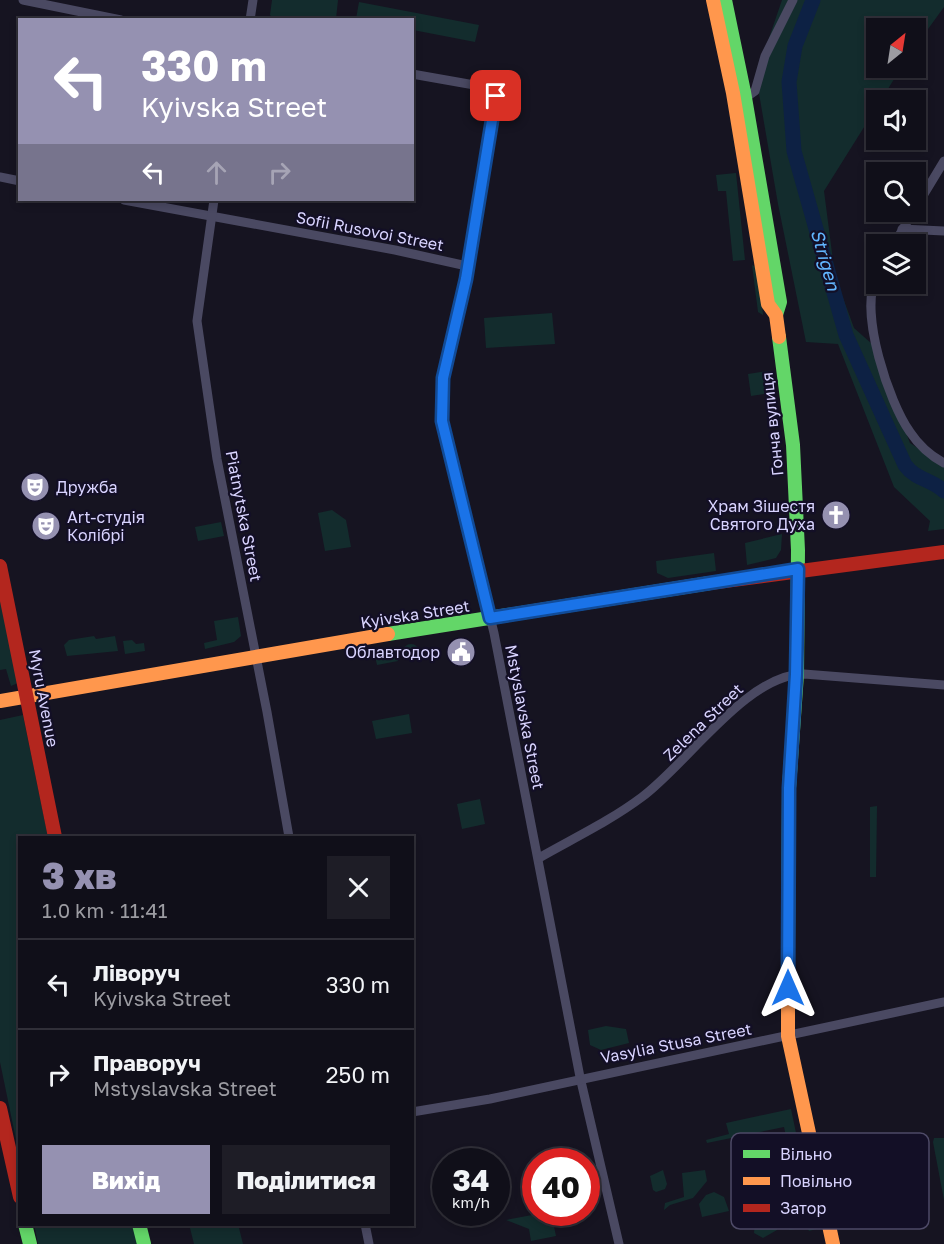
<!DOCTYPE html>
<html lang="uk">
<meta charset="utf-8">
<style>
:root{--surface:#100f19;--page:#1e1d26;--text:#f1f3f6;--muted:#9c9ca2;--line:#302f38;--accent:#9591b1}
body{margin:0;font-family:"Golos Text",sans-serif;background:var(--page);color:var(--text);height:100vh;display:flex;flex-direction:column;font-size:22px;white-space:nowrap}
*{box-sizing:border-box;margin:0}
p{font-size:20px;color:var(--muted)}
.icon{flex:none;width:33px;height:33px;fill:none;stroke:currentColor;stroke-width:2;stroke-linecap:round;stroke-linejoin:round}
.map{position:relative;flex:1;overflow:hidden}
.panel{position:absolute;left:18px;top:836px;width:396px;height:390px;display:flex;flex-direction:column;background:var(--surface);border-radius:0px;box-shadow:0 3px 9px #0003,0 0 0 2px var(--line)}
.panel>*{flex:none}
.guide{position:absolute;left:18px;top:18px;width:396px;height:183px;border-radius:0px;box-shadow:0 3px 9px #0003,0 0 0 2px var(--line);background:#9591b1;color:#fff;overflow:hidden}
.needle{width:39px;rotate:30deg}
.controls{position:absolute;left:866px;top:18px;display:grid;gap:12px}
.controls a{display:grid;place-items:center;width:60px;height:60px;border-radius:0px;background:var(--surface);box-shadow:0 3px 9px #0003,0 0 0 2px var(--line);font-size:30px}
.speed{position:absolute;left:432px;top:1148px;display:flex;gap:12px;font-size:30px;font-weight:700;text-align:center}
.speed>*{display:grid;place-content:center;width:78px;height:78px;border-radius:50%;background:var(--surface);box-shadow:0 3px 9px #0003,0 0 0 2px var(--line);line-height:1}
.speed small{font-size:15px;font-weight:400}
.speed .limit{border:9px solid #d22;background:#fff;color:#111}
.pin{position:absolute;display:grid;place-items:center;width:51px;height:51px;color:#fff;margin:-26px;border-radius:12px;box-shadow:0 3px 9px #0006}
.me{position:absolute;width:66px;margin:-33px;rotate:0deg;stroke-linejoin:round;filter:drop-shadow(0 0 4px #0008)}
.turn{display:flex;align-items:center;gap:21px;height:126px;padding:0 24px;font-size:27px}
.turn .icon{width:78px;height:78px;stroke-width:2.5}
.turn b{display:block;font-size:42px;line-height:51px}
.lanes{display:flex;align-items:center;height:57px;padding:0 24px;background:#0003;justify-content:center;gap:30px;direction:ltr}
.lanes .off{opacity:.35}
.round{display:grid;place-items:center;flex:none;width:63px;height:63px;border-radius:0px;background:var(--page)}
.headline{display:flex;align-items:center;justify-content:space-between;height:102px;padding:0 24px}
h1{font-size:36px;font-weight:800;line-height:45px;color:var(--accent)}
.cta{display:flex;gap:12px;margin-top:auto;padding:12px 24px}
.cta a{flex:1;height:69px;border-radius:0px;background:var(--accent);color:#fff;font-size:24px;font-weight:800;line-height:69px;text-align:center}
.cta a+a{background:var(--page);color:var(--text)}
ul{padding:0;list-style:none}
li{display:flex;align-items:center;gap:18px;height:90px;padding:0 24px;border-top:2px solid var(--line)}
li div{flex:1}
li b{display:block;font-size:22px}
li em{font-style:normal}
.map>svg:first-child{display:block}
.green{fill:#132c2d}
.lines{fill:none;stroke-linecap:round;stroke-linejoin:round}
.river{stroke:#0d2144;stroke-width:15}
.street{stroke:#4a4962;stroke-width:9}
.fast{stroke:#63d668;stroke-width:14}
.slow{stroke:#ff974d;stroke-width:14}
.jam{stroke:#b3261e;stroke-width:14}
.route-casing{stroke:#114b97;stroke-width:15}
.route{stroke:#1a73e8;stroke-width:10}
.labels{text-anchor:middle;stroke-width:4.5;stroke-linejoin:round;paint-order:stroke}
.street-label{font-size:16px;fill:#d9d4ff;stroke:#130f26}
.poi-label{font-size:16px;fill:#d9d4ff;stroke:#130f26;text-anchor:start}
.water-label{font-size:18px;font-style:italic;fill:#62b6ff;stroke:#130f26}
.key{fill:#130f26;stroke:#4e4a67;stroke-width:1.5}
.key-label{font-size:16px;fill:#d9d4ff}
</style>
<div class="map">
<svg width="944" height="1244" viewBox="0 0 944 1244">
<rect width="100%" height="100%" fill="#161421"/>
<g class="green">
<path d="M272,0H338L336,19H274L270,15Z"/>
<path d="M782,0H944V7L915,47V28H876V68H901L881,100H876V108L824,191L835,276L854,328L872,344L910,443L944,465V529L928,531L930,521L894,487L838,344L806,342L778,204L756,76Z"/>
<path d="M359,2L479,25L475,42L413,30L412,20L356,19Z"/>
<path d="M736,173L745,260L733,261L726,191H718L716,175Z"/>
<path d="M752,265L758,268L763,315L758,312Z"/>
<path d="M552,313L555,344L486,348L484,318Z"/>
<path d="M768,371L771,393L751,396L748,374Z"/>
<path d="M332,510L346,520L351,547L325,551L318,513Z"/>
<path d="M221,522L224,536L198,541L195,527Z"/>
<path d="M782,534L781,550L776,558L747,565L745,543Z"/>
<path d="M714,553L716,571L668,578L657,573L656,561Z"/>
<path d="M0,591L18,683L11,686L6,669L0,670Z"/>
<path d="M238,617L241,636L234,642L205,649L204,643L217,640L214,621Z"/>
<path d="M94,636L96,639L115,636L118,651L67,656L64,645L69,640Z"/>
<path d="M132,640L136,644L144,643L145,651L125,654L123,641Z"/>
<circle cx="411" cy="652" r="8"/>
<path d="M395,647L398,661L377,665L374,651Z"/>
<path d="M409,714L412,733L376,739L372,721Z"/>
<path d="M23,715L48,837H20L19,1154L0,1062V720Z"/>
<path d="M480,799L485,824L462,829L457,804Z"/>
<path d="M877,806L876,877H870V807Z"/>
<path d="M606,1026L626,1029L629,1043L601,1050L590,1045L588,1030Z"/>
<path d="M791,1109L803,1166L792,1164L784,1127L707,1143L706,1140L729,1134L726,1123Z"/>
<path d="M934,1138H944V1200L933,1142Z"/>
<path d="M663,1170L667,1184L665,1189L656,1192L653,1190L650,1176Z"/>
<path d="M705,1170L707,1181L693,1198L670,1205L664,1210L665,1203L684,1197L682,1173Z"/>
<path d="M714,1192L724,1197L729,1211L702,1217L699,1204L706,1195Z"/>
<path d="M809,1210L813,1213L817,1229L809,1231L807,1227L790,1230L784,1226V1219L788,1215Z"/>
<path d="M548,1212L552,1217L556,1236L531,1241L529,1229L506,1220Z"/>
<path d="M771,1219L777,1223V1230L763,1238L754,1233L755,1223Z"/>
<path d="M34,1224H133L138,1244H38Z"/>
<path d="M189,1224H215L216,1226L238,1224L243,1244H194Z"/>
</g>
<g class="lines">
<path class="river" d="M813,0L795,46L789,82L794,151L846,335L905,465C916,480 931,479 944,491"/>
<g class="street">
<path d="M23,0L121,20"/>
<path d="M250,20L253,0"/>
<path d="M412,74L497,89L466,279L443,378L442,421L494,633L580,1077L619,1244"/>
<path d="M745,98L755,91L765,56L793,0"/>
<path d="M0,177L20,181"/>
<path d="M124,200L395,250L467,266"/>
<path d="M214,200L197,321L217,459L267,712L289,837"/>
<path d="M915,209L944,161"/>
<path d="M902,229L944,231"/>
<path d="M894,244L913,212"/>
<path d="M876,279C859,312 889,403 910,432C918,444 931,456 944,463"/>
<path d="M539,858C574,838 610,821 642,797C687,764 747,674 804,674L944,685"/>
<path d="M412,1112L490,1099L944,1002"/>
<path d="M365,1224L369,1244"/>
</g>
<g class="fast">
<path d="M725,0L744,92L780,302L776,315"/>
<path d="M779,337L793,445L798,550L797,674L789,788L788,942"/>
<path d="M388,634L710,583"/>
<path d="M25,1224L30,1244"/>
<path d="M139,1224L144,1244"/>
</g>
<g class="slow">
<path d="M713,0L733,93L768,304L776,315L779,337"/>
<path d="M0,701L388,634"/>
<path d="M788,942V1036L833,1244"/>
</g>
<g class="jam">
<path d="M0,566L55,837"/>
<path d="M710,583L944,552"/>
<path d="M0,1108L20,1197"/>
</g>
</g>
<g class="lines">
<g class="route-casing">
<path id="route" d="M496,96L466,279L443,378L442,421L490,618L798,569L796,674L789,788L788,988"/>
</g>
<use href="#route" class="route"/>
</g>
<defs>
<g id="theatre-disc" transform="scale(1.5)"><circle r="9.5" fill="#9591b1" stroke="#130f26"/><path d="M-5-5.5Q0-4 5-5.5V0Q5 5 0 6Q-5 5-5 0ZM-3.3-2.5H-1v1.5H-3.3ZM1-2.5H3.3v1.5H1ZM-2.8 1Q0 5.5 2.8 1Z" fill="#fff"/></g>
<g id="church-disc" transform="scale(1.5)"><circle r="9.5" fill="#9591b1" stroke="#130f26"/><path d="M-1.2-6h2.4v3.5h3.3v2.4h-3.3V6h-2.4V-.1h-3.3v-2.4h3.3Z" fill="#fff"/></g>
<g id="civic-disc" transform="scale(1.5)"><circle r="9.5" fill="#9591b1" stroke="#130f26"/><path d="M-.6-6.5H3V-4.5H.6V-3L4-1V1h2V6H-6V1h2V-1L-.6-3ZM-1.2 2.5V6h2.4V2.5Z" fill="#fff"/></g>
</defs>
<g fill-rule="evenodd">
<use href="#theatre-disc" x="35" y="487"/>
<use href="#church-disc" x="836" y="515"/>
<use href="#theatre-disc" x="46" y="526"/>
<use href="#civic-disc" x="461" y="652"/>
</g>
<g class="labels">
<g class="street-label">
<text transform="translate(370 231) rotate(11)" y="6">Sofii Rusovoi Street</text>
<text transform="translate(772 424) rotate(-96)" y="6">Гонча вулиця</text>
<text transform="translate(244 516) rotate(79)" y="6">Piatnytska Street</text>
<text transform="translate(415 614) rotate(-9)" y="6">Kyivska Street</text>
<text transform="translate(44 698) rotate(79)" y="6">Myru Avenue</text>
<text transform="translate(525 717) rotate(79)" y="6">Mstyslavska Street</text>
<text transform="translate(703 722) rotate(-44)" y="6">Zelena Street</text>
<text transform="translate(676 1043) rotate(-11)" y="6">Vasylia Stusa Street</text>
</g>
<g class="poi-label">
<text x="56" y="493">Дружба</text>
<text x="815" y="512" text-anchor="end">Храм Зішестя<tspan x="815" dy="18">Святого Духа</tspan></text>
<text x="67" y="523">Art-студія<tspan x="67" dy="18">Колібрі</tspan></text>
<text x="440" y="658" text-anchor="end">Облавтодор</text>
</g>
<g class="water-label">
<text transform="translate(825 260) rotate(74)" y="6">Strigen</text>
</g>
</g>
<rect x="731" y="1133" width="198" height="96" rx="9" class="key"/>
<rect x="743" y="1150" width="27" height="8" fill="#63d668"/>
<rect x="743" y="1177" width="27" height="8" fill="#ff974d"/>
<rect x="743" y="1204" width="27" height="8" fill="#b3261e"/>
<g class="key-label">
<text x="780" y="1160">Вільно</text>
<text x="780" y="1187">Повільно</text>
<text x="780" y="1214">Затор</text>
</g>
</svg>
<div class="controls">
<a><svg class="needle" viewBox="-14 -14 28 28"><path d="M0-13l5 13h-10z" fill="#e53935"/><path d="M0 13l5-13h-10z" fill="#9c9ca2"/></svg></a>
<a><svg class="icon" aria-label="sound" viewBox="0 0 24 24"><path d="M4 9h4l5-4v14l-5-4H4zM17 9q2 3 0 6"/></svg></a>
<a><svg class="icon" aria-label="search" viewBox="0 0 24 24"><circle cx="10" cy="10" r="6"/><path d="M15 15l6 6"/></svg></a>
<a><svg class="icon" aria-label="layers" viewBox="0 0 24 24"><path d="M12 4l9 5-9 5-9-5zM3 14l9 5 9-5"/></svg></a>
</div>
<div class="speed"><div>34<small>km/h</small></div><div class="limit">40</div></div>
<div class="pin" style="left:496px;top:96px;background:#d93025"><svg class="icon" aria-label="arrive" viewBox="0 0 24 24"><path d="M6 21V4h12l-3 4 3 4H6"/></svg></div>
<svg class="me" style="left:788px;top:988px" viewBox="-20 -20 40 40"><path d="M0-17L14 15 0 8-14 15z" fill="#1a73e8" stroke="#fff" stroke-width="4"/></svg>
<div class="guide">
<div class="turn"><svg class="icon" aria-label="left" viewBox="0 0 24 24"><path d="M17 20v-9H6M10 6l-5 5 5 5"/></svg><div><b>330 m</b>Kyivska Street</div></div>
<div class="lanes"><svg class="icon" aria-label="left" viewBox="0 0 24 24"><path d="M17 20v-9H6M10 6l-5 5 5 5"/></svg><svg class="icon off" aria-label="ahead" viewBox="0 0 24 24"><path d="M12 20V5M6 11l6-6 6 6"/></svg><svg class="icon off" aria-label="right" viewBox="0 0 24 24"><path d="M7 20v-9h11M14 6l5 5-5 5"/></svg></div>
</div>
<section class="panel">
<div class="headline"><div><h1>3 хв</h1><p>1.0 km · 11:41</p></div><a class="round"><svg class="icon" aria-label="close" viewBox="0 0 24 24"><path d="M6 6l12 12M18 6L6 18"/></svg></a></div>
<ul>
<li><svg class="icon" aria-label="left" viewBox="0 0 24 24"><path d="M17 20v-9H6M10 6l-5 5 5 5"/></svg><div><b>Ліворуч</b><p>Kyivska Street</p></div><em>330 m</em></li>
<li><svg class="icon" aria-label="right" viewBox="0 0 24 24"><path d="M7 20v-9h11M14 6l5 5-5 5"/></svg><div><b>Праворуч</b><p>Mstyslavska Street</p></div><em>250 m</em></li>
</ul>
<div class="cta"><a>Вихід</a><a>Поділитися</a></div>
</section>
</div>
